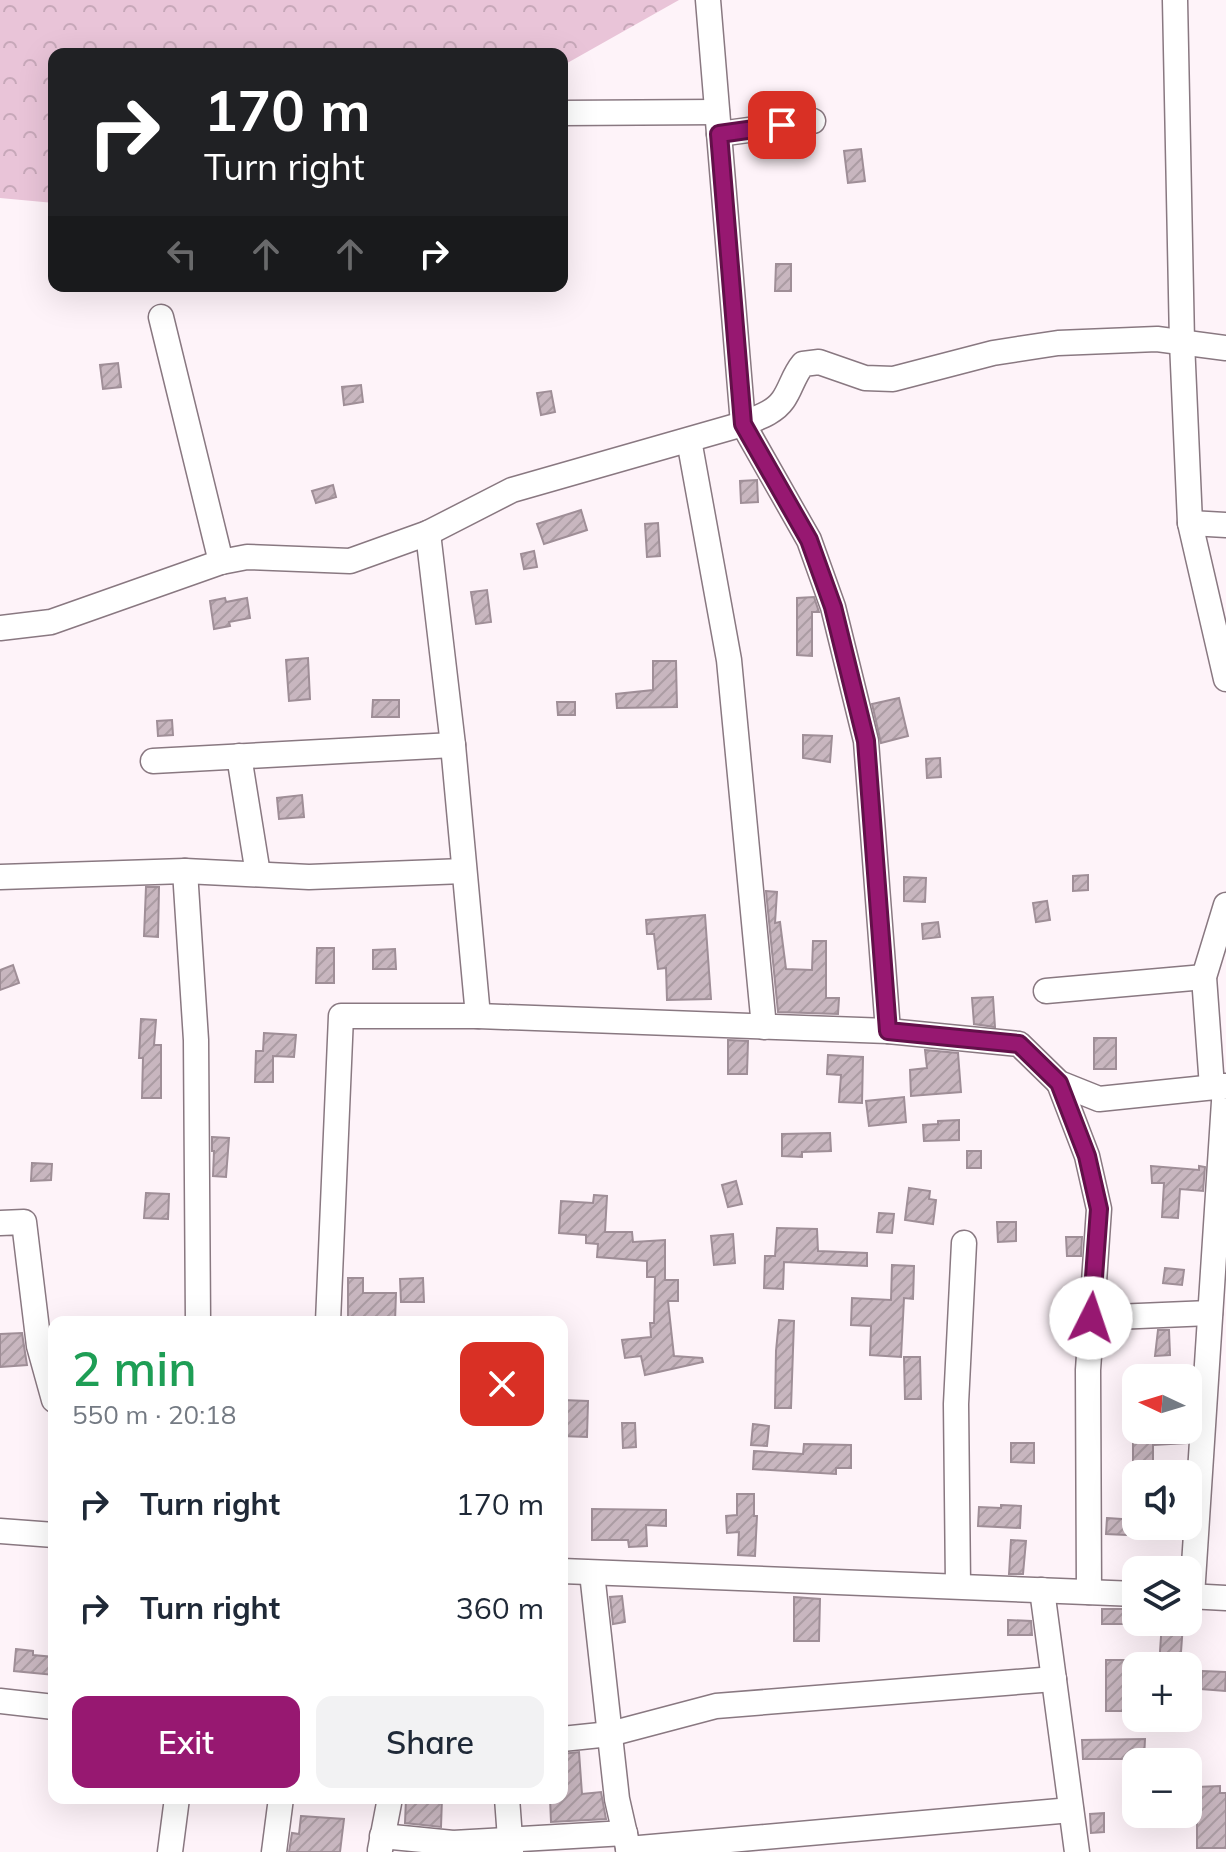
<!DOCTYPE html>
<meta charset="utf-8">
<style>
:root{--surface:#fff;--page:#f2f2f3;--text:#1f2937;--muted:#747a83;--accent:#971871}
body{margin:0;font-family:Mulish,sans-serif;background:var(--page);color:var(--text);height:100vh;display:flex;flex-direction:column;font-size:30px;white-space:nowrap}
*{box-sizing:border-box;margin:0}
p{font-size:26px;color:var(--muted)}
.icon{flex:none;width:44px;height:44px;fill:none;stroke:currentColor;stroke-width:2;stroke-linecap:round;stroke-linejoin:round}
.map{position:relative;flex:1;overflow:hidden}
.drawer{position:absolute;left:48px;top:1316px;width:520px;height:488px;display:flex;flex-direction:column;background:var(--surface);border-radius:16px;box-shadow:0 8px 32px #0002}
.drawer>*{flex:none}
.hud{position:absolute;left:48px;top:48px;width:520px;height:244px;border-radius:16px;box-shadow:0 8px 32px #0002;background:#202124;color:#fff;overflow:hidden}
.needle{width:52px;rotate:274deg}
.buttons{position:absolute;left:1122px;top:1364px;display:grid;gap:16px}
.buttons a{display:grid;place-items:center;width:80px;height:80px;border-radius:16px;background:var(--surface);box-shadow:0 8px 32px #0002;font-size:40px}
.pin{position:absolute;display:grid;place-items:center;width:68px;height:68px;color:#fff;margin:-34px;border-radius:16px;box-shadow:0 4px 12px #0006}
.me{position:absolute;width:88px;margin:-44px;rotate:4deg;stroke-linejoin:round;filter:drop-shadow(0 0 6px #0008)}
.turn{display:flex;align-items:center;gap:28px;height:168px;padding:0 24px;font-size:36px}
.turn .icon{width:104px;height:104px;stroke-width:2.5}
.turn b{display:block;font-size:56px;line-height:68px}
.lanes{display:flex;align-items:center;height:76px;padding:0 24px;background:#0003;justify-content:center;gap:40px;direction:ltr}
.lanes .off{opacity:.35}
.round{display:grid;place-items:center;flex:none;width:84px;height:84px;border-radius:16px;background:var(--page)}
.head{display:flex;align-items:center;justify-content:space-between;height:136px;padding:0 24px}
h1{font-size:48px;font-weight:600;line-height:60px;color:#1e9e55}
.cta{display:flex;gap:16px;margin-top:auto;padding:16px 24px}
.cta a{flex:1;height:92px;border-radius:16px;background:var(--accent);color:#fff;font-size:32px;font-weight:600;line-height:92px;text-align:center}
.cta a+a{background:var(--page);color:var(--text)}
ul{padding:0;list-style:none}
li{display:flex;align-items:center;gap:24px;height:104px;padding:0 24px}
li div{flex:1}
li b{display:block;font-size:30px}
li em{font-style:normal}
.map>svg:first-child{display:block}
.forest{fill:url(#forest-crowns)}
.building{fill:url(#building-hatch);stroke:#9f8e97;stroke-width:2}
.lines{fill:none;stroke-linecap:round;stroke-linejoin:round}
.minor-casing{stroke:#897881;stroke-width:27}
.minor{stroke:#fff;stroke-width:24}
.route-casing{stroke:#621049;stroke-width:20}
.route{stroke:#971871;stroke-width:14}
</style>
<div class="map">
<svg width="1226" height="1852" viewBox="0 0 1226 1852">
<defs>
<pattern id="forest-crowns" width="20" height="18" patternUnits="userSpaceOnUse" patternTransform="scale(2)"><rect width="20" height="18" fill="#e9c4d8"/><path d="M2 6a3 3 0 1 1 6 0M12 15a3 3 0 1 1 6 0" fill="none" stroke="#c7a8b9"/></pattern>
<pattern id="building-hatch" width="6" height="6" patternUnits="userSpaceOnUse" patternTransform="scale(2)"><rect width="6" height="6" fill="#c8b6bf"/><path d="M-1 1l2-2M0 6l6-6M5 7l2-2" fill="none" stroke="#ab9ca3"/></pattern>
</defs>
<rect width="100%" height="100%" fill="#fef3f9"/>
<path class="forest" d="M0,0H679L562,66V54H54V203L0,198Z"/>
<g class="building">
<path d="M861,149L865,181L848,183L844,151Z"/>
<path d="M776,264H791V291H775Z"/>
<path d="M118,363L121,387L103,389L100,365Z"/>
<path d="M361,385L363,402L344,405L342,387Z"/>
<path d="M551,391L555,412L541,415L537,393Z"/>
<path d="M757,480L758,502L741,503L740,481Z"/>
<path d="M333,485L336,497L316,503L312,491Z"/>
<path d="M581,510L587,530L544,544L537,524Z"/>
<path d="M658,523L660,556L647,557L645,524Z"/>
<path d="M534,551L537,567L524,569L521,554Z"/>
<path d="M487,590L491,622L476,624L471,592Z"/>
<path d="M814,597L819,612H812V656L797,655V598Z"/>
<path d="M225,598L226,602L247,598L250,618L229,622L230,626L214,629L210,601Z"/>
<path d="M308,658L310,699L289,701L286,660Z"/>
<path d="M653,661H676L677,707L617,708L616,694L653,690Z"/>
<path d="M899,698L908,736L881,743L872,704Z"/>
<path d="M373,700H399V717H372Z"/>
<path d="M557,702H575V715H558Z"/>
<path d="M172,720L173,735L158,736L157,721Z"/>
<path d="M803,735L832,736L830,762L803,758Z"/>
<path d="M940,758L941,777L927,778L926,759Z"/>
<path d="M302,795L304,817L279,819L277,798Z"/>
<path d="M1088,875V890L1073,891V876Z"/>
<path d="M904,877L926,878L925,902L904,901Z"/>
<path d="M146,887H159L158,937L144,936Z"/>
<path d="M766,891L777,892L775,923L780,922L786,969L812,970L813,941H826V998H839L838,1014L778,1012Z"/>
<path d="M1047,901L1050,920L1036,922L1033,903Z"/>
<path d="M705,915L711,999L667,1000L666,968L658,969L654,934H647L646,920Z"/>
<path d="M938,922L940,937L923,939L922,924Z"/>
<path d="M317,948H334V983H316Z"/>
<path d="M395,949L396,969H373V950Z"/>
<path d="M13,965L19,983L0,990V970Z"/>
<path d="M993,997L995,1027L974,1024L972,998Z"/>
<path d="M141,1019L156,1020L154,1045H161V1098H142L143,1058H139Z"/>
<path d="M264,1033L296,1035L294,1057L273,1056V1082H255L256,1051H263Z"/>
<rect x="1094" y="1038" width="22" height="31"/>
<path d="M728,1040L748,1041L747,1074H728Z"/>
<path d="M925,1050L958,1053L961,1092L911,1096L910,1070L927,1068Z"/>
<path d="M828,1055L863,1057L862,1103L839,1102L841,1075L827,1074Z"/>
<path d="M904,1097L906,1122L869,1126L866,1101Z"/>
<path d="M959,1120V1140L924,1141L923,1125L938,1124V1121Z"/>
<path d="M830,1133L831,1151L802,1152V1157L782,1156V1134Z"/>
<path d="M212,1137L229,1138L226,1177L213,1176L214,1151H212Z"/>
<rect x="967" y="1151" width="14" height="17"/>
<path d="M32,1163L52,1164L51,1180L31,1181Z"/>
<path d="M1151,1166L1199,1170V1166L1205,1167L1203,1191L1180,1189L1178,1218L1162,1217L1164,1183H1152Z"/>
<path d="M736,1181L742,1204L728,1207L722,1185Z"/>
<path d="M909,1188L930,1191L929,1199L936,1200L933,1224L905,1220Z"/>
<path d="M146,1193L169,1194L168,1219L144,1218Z"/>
<path d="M594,1195L607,1196L605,1232H632L633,1242L665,1240V1280H678V1301H668L674,1356L702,1358L703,1362L645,1375L641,1356L625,1358L622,1340L651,1337L650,1323H654L655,1277H647V1261L597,1257L598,1244L586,1243V1235L559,1233L561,1201L593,1203Z"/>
<path d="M879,1213L894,1214L892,1233L877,1232Z"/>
<path d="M997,1222H1016V1241L998,1242Z"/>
<path d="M777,1228L817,1229L818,1251L867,1253V1266L784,1262L783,1289L764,1288L765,1256H775Z"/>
<path d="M733,1234L735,1263L714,1265L711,1236Z"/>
<path d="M1066,1237H1082L1081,1256H1067Z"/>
<path d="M892,1265L914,1266L913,1299L904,1298L901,1357L870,1355L871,1326L851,1325L852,1298L891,1300Z"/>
<path d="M1165,1268L1184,1270L1182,1285L1163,1283Z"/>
<path d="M348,1278H363V1293H396L395,1322H348Z"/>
<path d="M423,1278L424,1302H401L400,1279Z"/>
<path d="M779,1320L794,1321L791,1408H775L776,1351Z"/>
<path d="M1158,1330H1169L1170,1355L1155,1356Z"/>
<path d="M22,1333L27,1365L0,1367V1334Z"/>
<path d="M904,1357H920L921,1399H905Z"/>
<path d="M562,1400L588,1401L587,1437L562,1436Z"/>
<path d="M622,1423H635L636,1447L623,1448Z"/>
<path d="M753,1424L769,1426L767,1446L751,1445Z"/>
<path d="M1133,1430H1188L1187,1443L1153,1445V1474H1133Z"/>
<path d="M1011,1443H1034V1463L1011,1462Z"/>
<path d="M804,1444L851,1445V1468H836V1474L753,1469L754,1451L803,1454Z"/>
<path d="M737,1494H754V1516H757L755,1556L738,1555L739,1532L727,1533L726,1516L737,1515Z"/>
<path d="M1001,1505L1021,1506L1020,1528L978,1526L979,1507L1001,1508Z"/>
<path d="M592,1509L666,1510V1526L646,1525L647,1546L629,1547L628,1540H592Z"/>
<path d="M1107,1518L1136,1520V1526H1161V1534L1126,1533V1535L1106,1534Z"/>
<path d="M1011,1540L1026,1541L1023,1574H1009Z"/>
<path d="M622,1596L625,1622L613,1624L610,1597Z"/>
<path d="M794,1597L820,1599L819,1641H794Z"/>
<rect x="1102" y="1609" width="34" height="15"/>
<path d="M1008,1620L1031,1621L1032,1635H1008Z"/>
<path d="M1162,1622L1183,1624L1180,1666H1159Z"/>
<path d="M16,1649L33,1651V1655L54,1657V1675L14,1671Z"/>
<rect x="1106" y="1660" width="30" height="51"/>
<path d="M1202,1671L1226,1672L1225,1691L1201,1689Z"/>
<path d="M1145,1739L1144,1759H1083L1082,1740Z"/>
<path d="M579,1752L582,1794L601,1792L606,1819L551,1822L550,1798H562V1754Z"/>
<path d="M1220,1786V1793H1226V1848H1197V1787Z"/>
<path d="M406,1798H442L441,1827L405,1823Z"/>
<path d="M1104,1813V1832L1091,1833L1090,1814Z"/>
<path d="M301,1816L344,1819L340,1852H289L292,1833L299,1834Z"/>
</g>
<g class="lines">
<g class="minor-casing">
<g id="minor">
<path d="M1175,0L1182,342L1190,523L1226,679"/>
<path d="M562,113L717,112"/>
<path d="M719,134L813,121"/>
<path d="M161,317L221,562"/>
<path d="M689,440L729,660L764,1027"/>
<path d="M1190,523L1226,525"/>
<path d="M428,533L453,745L478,1016"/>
<path d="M0,628L51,622L221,562L247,557L350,561L428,533L512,490L743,424C757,418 774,413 783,400C791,389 793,376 803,364L819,362L865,378L893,379L993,353L1058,343L1157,339L1226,348"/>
<path d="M239,756L258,874"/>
<path d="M153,761L453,745"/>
<path d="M185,871L196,1040L198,1322"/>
<path d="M0,877L185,871L309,877L464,871"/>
<path d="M1046,991L1204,977"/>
<path d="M888,1031L1019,1044L1059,1083L1099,1099L1225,1086L1192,1596"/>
<path d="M1059,1083L1087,1156L1099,1209L1088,1370L1089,1592"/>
<path d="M1212,1087L1204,977L1226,905"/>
<path d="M0,1223L24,1222L39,1346L54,1400"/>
<path d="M1091,1318L1210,1313"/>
<path d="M328,1322L341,1016H478L888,1031L866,741L833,607L809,540L743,424L708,0"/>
<path d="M0,1531L54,1535"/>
<path d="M562,1571L1136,1594"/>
<path d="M592,1573L617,1799L629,1852"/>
<path d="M958,1585L956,1404L964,1243"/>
<path d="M1042,1590L1077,1852"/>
<path d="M1188,1596L1226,1598"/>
<path d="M0,1701L54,1707"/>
<path d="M562,1739L610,1734L716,1706L1054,1679"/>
<path d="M507,1798L511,1852"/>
<path d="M382,1836L453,1843L625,1833"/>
<path d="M628,1849L1071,1810"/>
<path d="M380,1850L390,1798"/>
<path d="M170,1852L177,1798"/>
<path d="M274,1852L281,1798"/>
</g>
</g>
<use href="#minor" class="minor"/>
</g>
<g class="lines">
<g class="route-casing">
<path id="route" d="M782,125L719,134L743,424L809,540L833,607L866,741L888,1031L1019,1044L1059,1083L1087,1156L1099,1209L1091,1318"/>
</g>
<use href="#route" class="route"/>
</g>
</svg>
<div class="buttons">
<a><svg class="needle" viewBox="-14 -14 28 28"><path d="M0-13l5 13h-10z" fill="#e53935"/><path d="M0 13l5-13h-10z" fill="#747a83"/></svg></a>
<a><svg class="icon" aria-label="sound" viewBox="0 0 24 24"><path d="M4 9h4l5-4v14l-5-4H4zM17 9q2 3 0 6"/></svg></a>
<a><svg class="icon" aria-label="layers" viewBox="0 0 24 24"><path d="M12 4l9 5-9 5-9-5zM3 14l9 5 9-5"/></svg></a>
<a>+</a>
<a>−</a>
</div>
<div class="pin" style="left:782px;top:125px;background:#d93025"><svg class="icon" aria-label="arrive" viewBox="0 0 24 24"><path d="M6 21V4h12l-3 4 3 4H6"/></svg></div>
<svg class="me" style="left:1091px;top:1318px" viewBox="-20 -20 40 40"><circle r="19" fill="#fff"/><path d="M0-13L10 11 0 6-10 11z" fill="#971871"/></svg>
<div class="hud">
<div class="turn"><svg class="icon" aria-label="right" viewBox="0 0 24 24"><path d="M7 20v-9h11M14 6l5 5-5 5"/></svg><div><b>170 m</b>Turn right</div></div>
<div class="lanes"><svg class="icon off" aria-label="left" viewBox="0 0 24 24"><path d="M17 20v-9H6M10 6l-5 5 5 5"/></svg><svg class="icon off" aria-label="ahead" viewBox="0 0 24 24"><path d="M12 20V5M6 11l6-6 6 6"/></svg><svg class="icon off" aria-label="ahead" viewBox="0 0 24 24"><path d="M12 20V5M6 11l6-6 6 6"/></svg><svg class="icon" aria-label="right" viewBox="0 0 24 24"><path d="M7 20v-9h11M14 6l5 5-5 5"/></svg></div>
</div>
<section class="drawer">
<div class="head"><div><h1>2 min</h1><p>550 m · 20:18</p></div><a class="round" style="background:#d93025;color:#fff"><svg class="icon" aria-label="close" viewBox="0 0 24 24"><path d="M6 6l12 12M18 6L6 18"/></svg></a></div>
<ul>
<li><svg class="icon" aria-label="right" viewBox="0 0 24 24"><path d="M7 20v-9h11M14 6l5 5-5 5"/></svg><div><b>Turn right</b></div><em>170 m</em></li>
<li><svg class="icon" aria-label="right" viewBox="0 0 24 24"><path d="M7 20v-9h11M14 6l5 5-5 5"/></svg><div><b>Turn right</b></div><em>360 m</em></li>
</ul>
<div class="cta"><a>Exit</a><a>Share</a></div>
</section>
</div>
